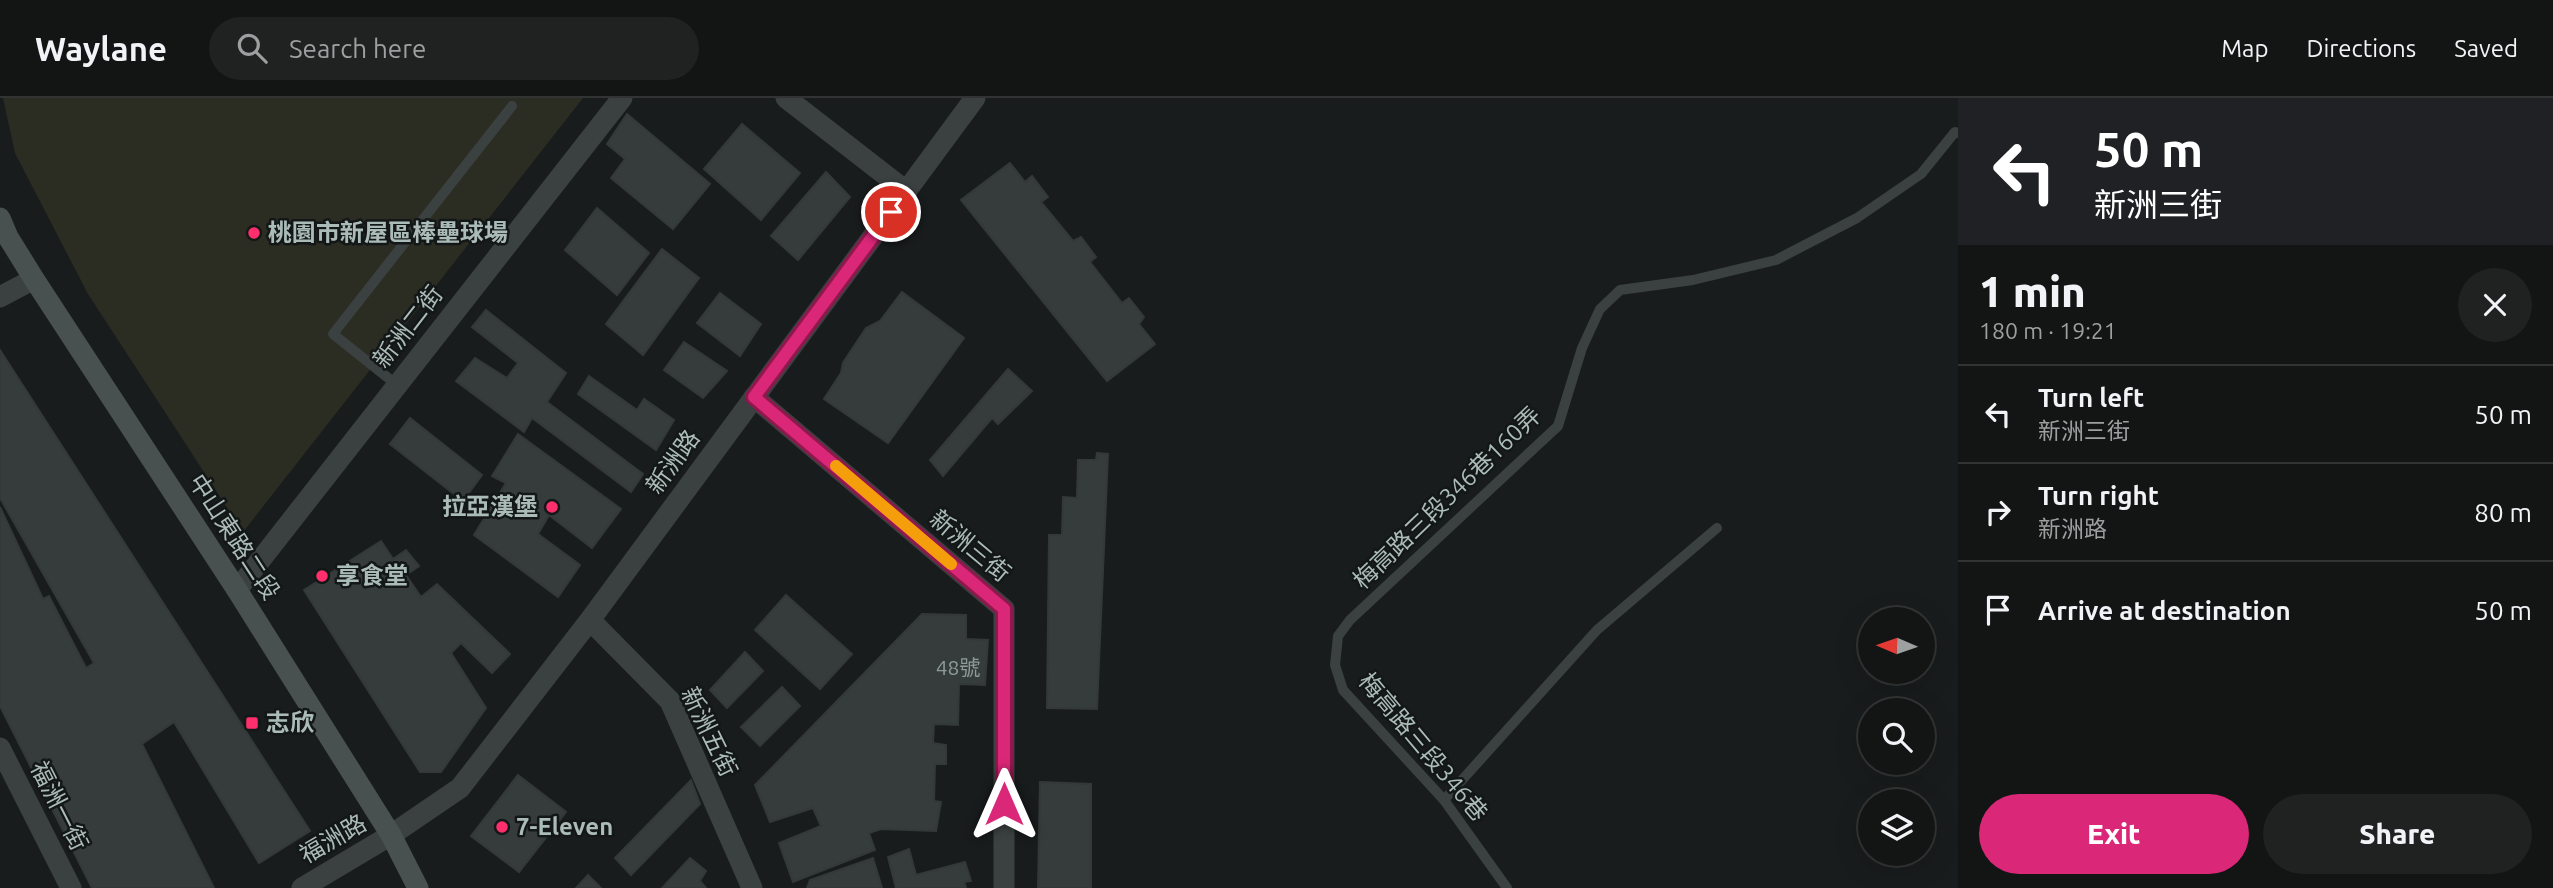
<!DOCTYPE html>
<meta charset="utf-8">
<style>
:root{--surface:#131515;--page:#202222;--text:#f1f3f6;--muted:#9d9fa0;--line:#323434;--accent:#db2777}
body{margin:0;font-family:Ubuntu,"Noto Sans TC",sans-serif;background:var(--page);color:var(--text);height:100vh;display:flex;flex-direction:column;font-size:26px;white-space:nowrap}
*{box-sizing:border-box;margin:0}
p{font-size:23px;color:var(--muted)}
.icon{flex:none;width:38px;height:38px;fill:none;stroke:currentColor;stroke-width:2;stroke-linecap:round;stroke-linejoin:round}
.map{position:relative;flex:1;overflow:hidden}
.panel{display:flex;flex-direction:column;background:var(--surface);width:595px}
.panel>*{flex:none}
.banner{background:#202124;color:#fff;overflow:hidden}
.needle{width:46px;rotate:272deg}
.tools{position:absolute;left:1858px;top:509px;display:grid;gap:14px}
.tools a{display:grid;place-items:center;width:77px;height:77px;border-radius:50%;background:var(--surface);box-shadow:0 7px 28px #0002,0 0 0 2px var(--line);font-size:35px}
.pin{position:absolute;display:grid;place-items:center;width:60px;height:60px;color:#fff;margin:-30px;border:4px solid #fff;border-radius:50%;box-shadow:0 2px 7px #0007}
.me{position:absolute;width:77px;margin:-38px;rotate:0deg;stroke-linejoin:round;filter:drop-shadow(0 0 5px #0008)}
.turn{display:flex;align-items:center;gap:24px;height:147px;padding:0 21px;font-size:32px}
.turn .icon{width:91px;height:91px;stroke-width:2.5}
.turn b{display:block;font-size:49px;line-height:60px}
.round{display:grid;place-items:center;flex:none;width:74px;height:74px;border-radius:37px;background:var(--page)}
.headline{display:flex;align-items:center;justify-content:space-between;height:119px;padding:0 21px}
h1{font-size:42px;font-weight:800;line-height:52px}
.cta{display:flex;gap:14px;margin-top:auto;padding:14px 21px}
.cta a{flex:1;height:80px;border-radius:42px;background:var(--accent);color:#fff;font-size:28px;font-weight:800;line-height:80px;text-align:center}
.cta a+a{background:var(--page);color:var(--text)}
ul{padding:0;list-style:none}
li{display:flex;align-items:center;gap:21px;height:98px;padding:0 21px;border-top:2px solid var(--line)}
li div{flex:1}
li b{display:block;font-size:26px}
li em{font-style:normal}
header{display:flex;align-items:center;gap:42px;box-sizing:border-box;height:98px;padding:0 35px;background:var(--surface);border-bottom:2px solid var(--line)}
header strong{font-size:33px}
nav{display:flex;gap:38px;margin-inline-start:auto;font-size:24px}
.search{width:490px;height:63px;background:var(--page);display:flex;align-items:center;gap:18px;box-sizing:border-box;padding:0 24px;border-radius:38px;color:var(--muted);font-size:26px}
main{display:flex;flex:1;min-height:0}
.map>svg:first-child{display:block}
.green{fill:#2b2d23}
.building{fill:#363b3b;stroke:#333838;stroke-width:2}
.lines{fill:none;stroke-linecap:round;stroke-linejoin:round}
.lane{stroke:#3a4140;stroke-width:10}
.street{stroke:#3a4140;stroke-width:21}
.secondary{stroke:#48514f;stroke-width:21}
.route-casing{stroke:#8e194d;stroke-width:18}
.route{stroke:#db2777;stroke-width:12}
.slow{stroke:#f59e0b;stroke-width:12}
.poi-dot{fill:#ff2f6d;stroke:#141717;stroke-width:2.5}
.labels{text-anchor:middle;stroke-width:5;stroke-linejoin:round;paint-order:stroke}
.number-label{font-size:21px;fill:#8e9c99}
.poi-label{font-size:24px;font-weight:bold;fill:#abbcb8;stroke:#141717;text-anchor:start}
.street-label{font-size:24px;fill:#abbcb8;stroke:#141717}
</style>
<header>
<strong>Waylane</strong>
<div class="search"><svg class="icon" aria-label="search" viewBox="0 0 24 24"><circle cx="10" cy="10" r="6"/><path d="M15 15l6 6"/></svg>Search here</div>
<nav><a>Map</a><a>Directions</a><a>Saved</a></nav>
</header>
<main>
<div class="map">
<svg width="1958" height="790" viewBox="0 0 1958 790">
<rect width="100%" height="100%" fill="#191c1c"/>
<path class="green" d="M3,0H583L243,434L88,196L15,55Z"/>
<g class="building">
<path d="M627,16L710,86L673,131L611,80L625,61L607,46Z"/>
<path d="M742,26L800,75L761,122L704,71Z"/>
<path d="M1010,65L1025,84L1032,78L1048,99L1041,104L1073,143L1081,139L1096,159L1090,164L1122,205L1129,200L1144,219L1139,226L1155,246L1107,283L961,102Z"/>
<path d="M826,74L850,99L798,162L771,138Z"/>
<path d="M597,110L649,155L617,197L565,152Z"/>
<path d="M662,151L699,180L643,257L606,226Z"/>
<path d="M902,194L964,240L888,345L824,301L841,275L843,265L866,230L880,223Z"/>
<path d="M720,195L761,226L740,258L697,225Z"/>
<path d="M486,212L566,275L547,304L643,376L631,394L532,320L524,334L456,283L475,260L507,280L518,265L472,229Z"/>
<path d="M684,244L727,273L703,300L664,272Z"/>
<path d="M0,252L310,733L259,765L174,624L142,646L214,790H92L0,608V409L43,501L49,498L86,570L94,565L0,400Z"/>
<path d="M1008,271L1032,293L998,326L992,320L943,378L930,362Z"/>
<path d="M589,278L637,312L644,301L674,322L656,352L578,296Z"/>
<path d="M410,320L482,377L463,403L390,346Z"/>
<path d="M518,336L621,411L592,450L549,417L538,436L580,467L558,499L474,437L506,385L492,378Z"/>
<path d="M1097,355L1108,356L1097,611L1047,610L1049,437H1062L1063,399L1077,400L1078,362H1096Z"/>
<path d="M381,443L393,461L406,452L419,468L406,477L421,499L437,486L510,556L492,575L461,545L451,555L486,610L441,674H420L304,492Z"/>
<path d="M786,497L852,556L820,591L755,532Z"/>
<path d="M922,516L966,517V541L988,542L985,587L959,586L958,627L934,626L933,645L946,647V666H935L934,703L941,704L936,733L881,731L869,735L875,752L793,784L779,745L821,728L813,710L770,724L755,687Z"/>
<path d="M745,554L763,573L727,610L710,592Z"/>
<path d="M782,589L800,608L760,648L741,629Z"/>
<path d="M518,677L566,714L519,774L471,738Z"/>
<path d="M691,682L700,706L631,777L615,760Z"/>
<path d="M1040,684L1091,686V790H1038Z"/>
<path d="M909,751L916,777L965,764L971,783L964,784L966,790H896L888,759Z"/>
<path d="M690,760L706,773L700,783L706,790H662Z"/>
<path d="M873,760L882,790H807L810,782Z"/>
<path d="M588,777L601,790H576Z"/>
</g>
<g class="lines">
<g class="lane">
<path d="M397,287L333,236L512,8"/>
<path d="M1444,702L1597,532L1717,430"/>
<path d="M1507,790L1444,702L1343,592L1335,567L1338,538L1350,522L1558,328L1582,250L1600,211L1620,192L1693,182L1776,162L1857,120L1921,76L1955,34L1958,35"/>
</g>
<g class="street">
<path d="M786,0L906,93"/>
<path d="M0,199L34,181"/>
<path d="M754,299L1004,511V790"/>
<path d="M237,492L622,0"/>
<path d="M590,522L670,603L752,790"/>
<path d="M0,650L71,790"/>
<path d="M302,790L391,737L460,690L590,522L975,0"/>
</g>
<path class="secondary" d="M0,120L8,139L34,181L237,492L391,737L418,790"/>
</g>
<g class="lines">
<g class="route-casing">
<path id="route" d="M891,114L754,299L1004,511V706"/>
</g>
<use href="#route" class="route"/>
<path class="slow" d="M836,368L951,466"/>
</g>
<g class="poi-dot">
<circle cx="254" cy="135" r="7"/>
<circle cx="552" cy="409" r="7"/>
<circle cx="322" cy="478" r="7"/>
<rect x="245" y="618" width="14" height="14" rx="3.5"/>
<circle cx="502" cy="729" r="7"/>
</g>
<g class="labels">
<g class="number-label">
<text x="958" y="577">48號</text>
</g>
<g class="poi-label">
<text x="268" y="143">桃園市新屋區棒壘球場</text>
<text x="538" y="417" text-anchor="end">拉亞漢堡</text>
<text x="336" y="486">享食堂</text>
<text x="266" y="633">志欣</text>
<text x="516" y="737">7-Eleven</text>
</g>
<g class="street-label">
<text transform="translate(408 229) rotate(-52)" y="8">新洲二街</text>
<text transform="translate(673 364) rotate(-54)" y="8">新洲路</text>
<text transform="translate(1447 400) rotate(-44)" y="8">梅高路三段346巷160弄</text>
<text transform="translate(234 439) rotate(57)" y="8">中山東路二段</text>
<text transform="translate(970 448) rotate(40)" y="8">新洲三街</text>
<text transform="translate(709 634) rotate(64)" y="8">新洲五街</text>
<text transform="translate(1423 649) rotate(50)" y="8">梅高路三段346巷</text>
<text transform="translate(59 708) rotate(63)" y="8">福洲一街</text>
<text transform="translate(333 741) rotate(-30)" y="8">福洲路</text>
</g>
</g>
</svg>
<div class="tools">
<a><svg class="needle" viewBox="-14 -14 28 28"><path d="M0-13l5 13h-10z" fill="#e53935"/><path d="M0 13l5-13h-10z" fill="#9d9fa0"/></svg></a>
<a><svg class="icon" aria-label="search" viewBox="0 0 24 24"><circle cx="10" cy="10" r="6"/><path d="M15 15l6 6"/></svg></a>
<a><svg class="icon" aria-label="layers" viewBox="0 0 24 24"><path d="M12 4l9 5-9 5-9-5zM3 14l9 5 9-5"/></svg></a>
</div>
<div class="pin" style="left:891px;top:114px;background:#d93025"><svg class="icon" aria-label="arrive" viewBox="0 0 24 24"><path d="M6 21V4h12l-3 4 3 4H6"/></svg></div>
<svg class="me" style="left:1004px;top:706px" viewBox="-20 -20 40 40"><path d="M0-17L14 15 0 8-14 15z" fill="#db2777" stroke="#fff" stroke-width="4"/></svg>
</div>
<section class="panel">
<div class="banner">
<div class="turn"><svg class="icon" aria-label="left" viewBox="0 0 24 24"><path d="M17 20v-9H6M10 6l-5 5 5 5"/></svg><div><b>50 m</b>新洲三街</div></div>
</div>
<div class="headline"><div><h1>1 min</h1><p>180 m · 19:21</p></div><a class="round"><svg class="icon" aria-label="close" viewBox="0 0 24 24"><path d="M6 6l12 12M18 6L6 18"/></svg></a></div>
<ul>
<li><svg class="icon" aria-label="left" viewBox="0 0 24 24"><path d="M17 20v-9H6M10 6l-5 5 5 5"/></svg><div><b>Turn left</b><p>新洲三街</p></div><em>50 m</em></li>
<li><svg class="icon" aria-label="right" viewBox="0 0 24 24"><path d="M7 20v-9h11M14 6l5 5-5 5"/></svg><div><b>Turn right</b><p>新洲路</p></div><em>80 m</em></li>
<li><svg class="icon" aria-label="arrive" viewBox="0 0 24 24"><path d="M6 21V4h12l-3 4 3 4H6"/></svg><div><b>Arrive at destination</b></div><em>50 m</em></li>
</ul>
<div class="cta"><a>Exit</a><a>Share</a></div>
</section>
</main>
